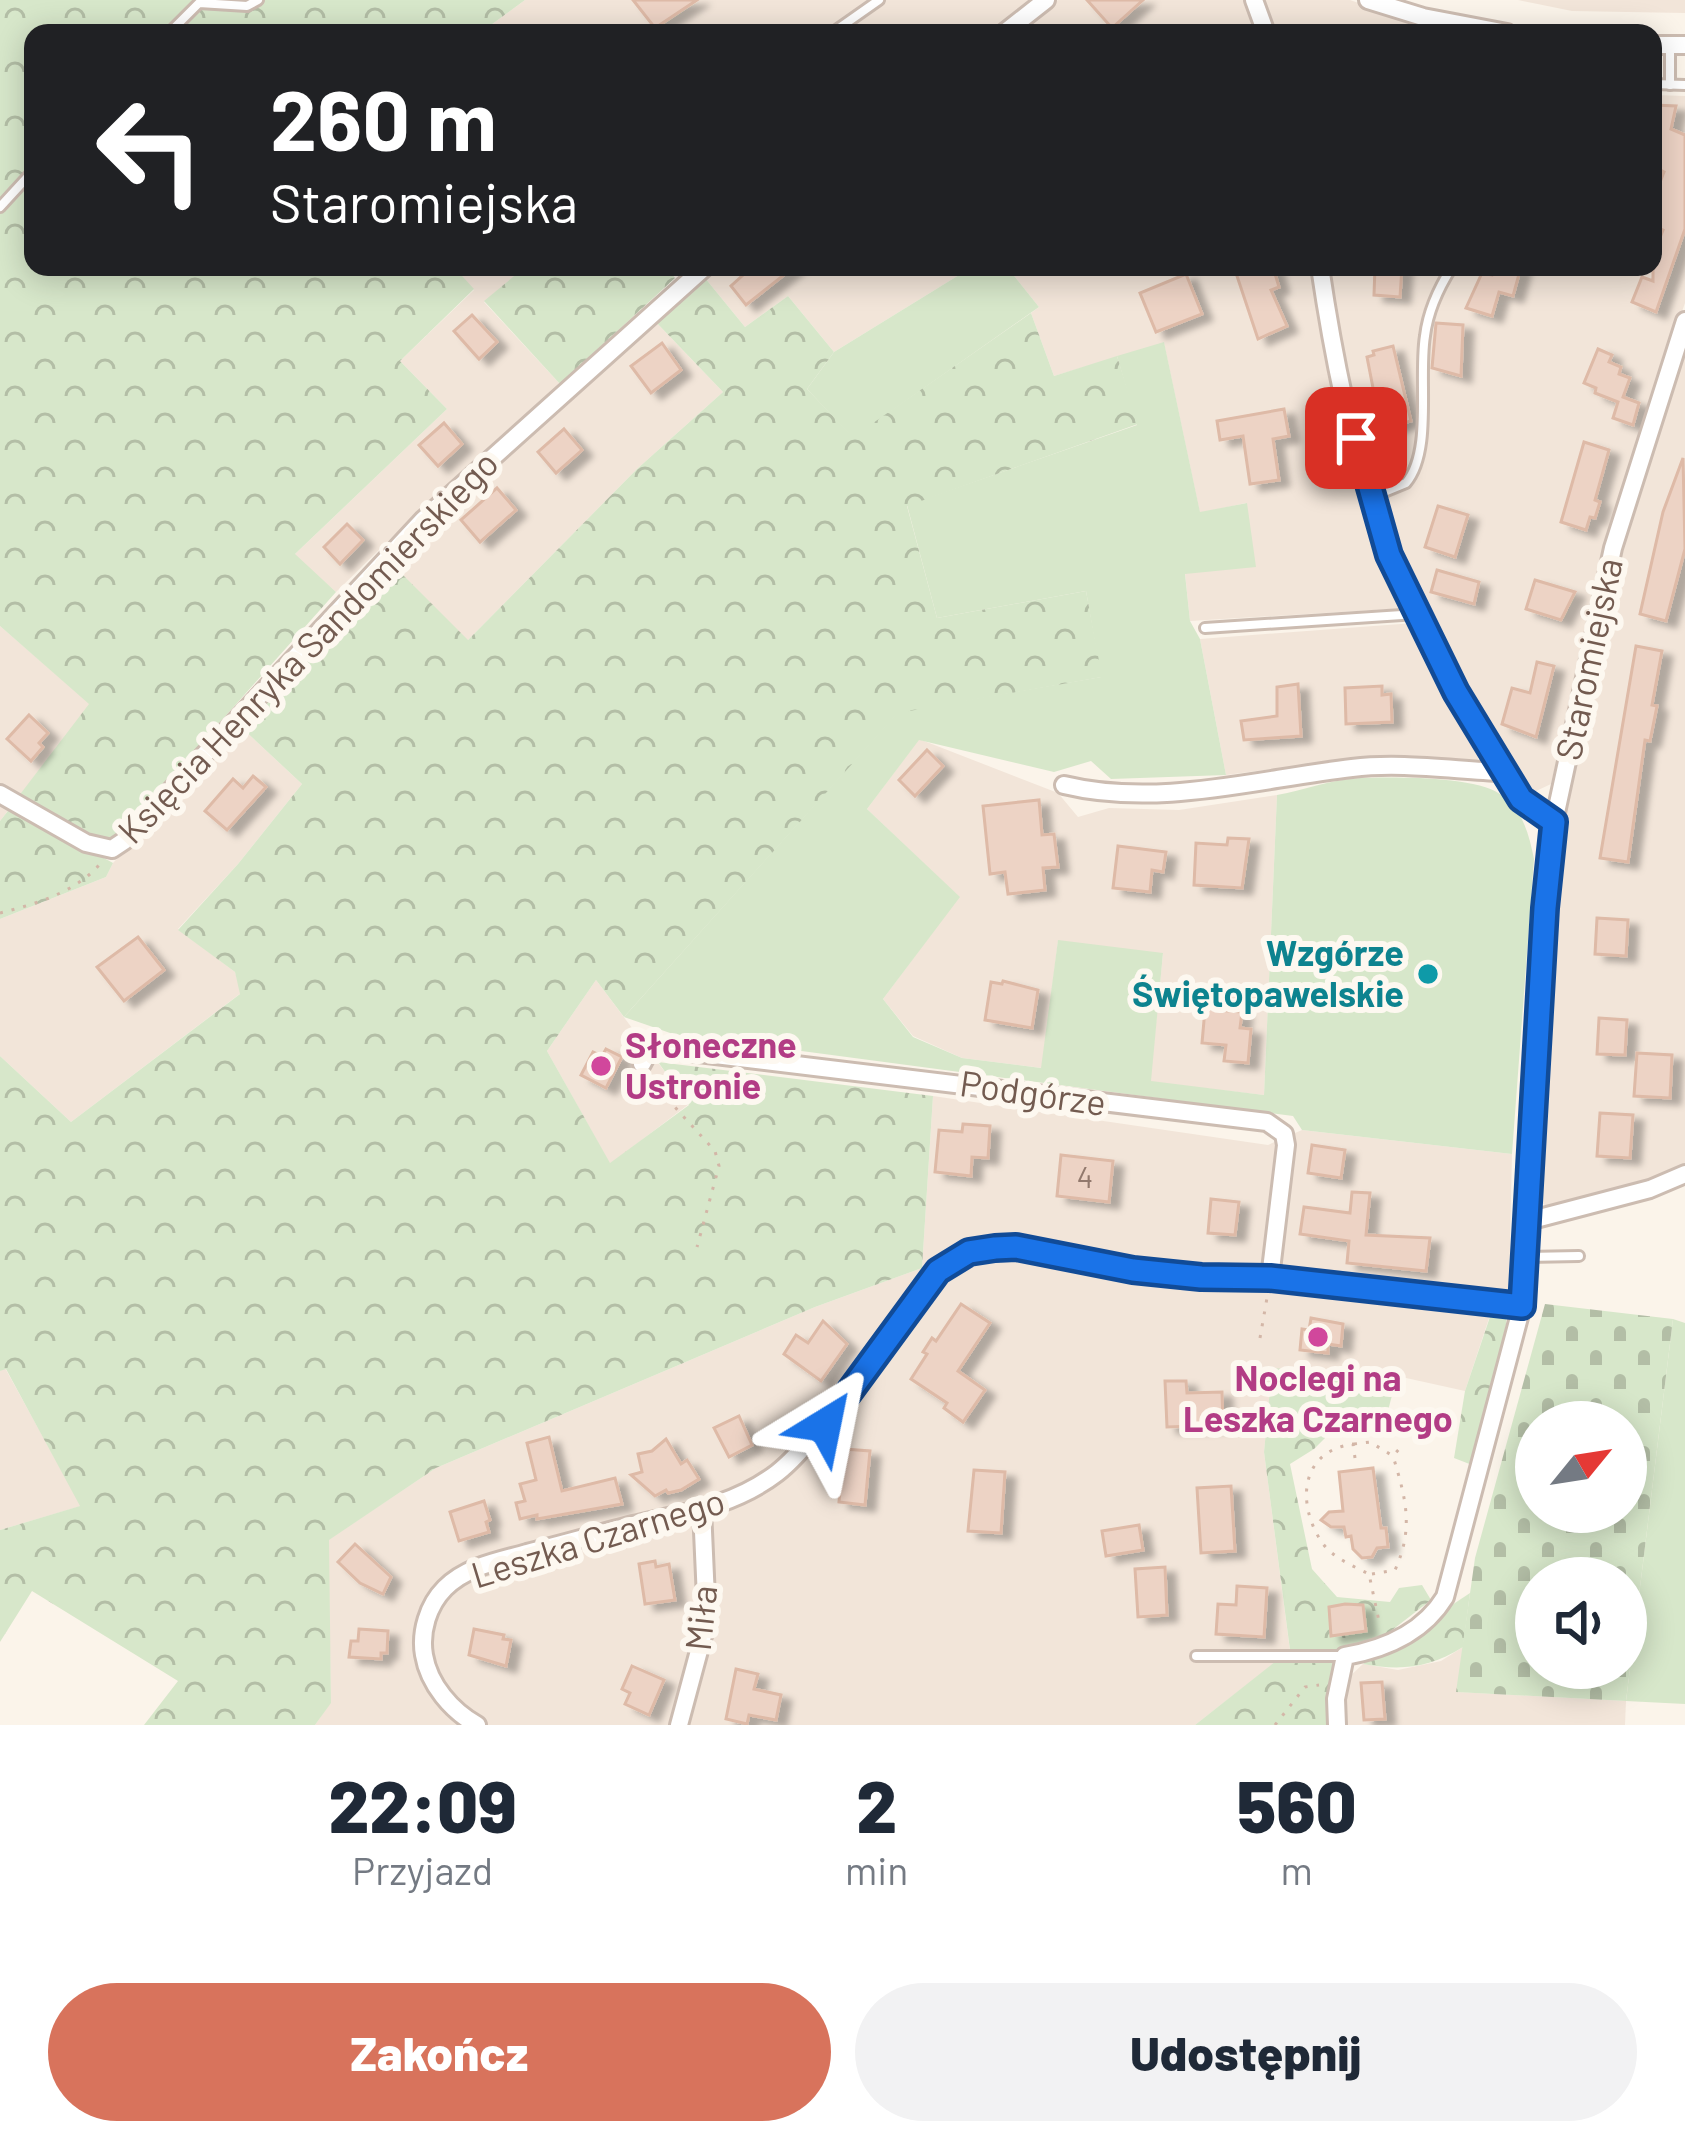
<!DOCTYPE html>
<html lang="pl">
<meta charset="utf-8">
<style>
:root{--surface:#fff;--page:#f2f2f3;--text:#1f2937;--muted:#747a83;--accent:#d8735c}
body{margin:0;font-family:Barlow,sans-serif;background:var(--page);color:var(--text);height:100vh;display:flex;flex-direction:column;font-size:45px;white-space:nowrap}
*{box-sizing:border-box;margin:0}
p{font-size:39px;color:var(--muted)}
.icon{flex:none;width:66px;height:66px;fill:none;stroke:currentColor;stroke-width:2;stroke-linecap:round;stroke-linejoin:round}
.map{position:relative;height:1725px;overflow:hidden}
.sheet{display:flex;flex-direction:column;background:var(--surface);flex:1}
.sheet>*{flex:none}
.guide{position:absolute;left:24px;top:24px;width:1638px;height:252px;border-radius:24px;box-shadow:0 6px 30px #0003;background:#202124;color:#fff;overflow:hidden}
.needle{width:78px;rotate:60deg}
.buttons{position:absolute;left:1515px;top:1401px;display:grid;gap:24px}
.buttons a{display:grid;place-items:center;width:132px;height:132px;border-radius:50%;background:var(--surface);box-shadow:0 6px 30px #0003;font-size:60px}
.pin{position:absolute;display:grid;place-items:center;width:102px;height:102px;color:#fff;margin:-51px;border-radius:24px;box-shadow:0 6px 18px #0006}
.me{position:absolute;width:132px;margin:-66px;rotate:35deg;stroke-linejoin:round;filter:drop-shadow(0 0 9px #0008)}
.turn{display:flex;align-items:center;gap:42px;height:252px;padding:0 48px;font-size:54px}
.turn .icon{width:156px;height:156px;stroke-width:2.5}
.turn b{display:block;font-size:84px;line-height:102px}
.eta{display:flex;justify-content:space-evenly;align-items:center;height:204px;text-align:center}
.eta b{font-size:72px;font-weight:800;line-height:84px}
.action{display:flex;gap:24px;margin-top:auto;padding:24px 48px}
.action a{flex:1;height:138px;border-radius:72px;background:var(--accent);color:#fff;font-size:48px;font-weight:800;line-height:138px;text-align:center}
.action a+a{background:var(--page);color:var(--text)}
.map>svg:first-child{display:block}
.residential{fill:#f2e5d9}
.green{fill:#d7e7ca}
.forest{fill:url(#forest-crowns)}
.cemetery{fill:url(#cemetery-stones);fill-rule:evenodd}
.building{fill:#edd3c5;stroke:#debaa7;stroke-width:3;filter:url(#shadow)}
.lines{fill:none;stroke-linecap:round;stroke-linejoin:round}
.service-casing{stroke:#ccbcb1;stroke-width:14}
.minor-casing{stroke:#ccbcb1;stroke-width:22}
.path{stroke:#d3b6a7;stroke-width:3;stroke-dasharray:3 9;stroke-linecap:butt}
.service{stroke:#fff;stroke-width:8}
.minor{stroke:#fff;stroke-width:16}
.route-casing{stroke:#114b97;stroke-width:30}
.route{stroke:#1a73e8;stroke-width:21}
.culture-dot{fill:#0f9aa8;stroke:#fdf8f0;stroke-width:4.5}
.hotel-dot{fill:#d1479c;stroke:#fdf8f0;stroke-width:4.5}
.labels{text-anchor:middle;stroke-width:12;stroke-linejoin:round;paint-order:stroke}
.number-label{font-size:30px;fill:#92796d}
.street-label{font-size:36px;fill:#735b50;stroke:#fdf8f0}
.culture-label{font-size:36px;font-weight:bold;fill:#0d838f;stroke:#fdf8f0;text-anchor:end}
.hotel-label{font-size:36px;font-weight:bold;fill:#b23c85;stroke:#fdf8f0;text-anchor:start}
</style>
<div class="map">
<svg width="1685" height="1725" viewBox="0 0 1685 1725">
<defs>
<pattern id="forest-crowns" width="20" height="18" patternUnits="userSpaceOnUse" patternTransform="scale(3)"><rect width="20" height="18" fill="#d7e7ca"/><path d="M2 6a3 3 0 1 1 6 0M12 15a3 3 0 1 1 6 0" fill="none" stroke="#b3bea6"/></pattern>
<pattern id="cemetery-stones" width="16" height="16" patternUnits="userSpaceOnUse" patternTransform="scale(3)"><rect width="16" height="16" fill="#d7e7ca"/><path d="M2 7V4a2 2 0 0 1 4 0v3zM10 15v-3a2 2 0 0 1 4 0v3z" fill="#b3bea6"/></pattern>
<filter id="shadow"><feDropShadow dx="10" dy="6" stdDeviation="3" flood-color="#0004"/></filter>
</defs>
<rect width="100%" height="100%" fill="#fbf4ea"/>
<g class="residential">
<path d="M525,0H1032L990,33H480Z"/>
<path d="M1058,0H1246L1258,33H1017Z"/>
<path d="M1258,0H1350L1415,23L1471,33H1270Z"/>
<path d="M1518,0H1685V13L1572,11Z"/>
<path d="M1653,95L1685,96V303L1640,430L1606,548L1551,784L1534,792L1522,790L1506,772L1402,574L1367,474L1324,267H1653Z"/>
<path d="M454,267H525L484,302L560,384L426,504L336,592L294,555L447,409L400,361L474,290Z"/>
<path d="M717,267H972L834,352L788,296L745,327L705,278Z"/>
<path d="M1007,267H1311L1348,448L1407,608L1190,621L1185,573L1246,503L1200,513L1164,343L1054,376L1031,313L1039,307Z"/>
<path d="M654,320L723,392L637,469L467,641L392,564L437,515Z"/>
<path d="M1685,342V1166L1667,1175L1547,1207L1540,1201L1552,935L1564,817L1621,550Z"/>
<path d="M1414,623L1447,694L1481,753L1476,763L1407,759L1335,761L1226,775L1200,639Z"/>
<path d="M0,626L90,704L0,821Z"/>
<path d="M242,728L302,784L238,864L178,929L235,972L241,993L71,1122L0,1056V919L106,877L113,863Z"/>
<path d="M919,739L1058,793L1078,817L1109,808L1179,810L1277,795L1264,1095L1150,1082L1163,954L1058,941L1042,1068L962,1058L913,1036L883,999L959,897L867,809Z"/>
<path d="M596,980L689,1104L610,1164L547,1051Z"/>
<path d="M933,1096L1268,1145L1302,1130L1512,1154L1509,1289L1496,1297L1465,1391L1397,1376L1272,1369L1264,1452L1290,1651L1195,1725H315L331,1702L328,1540L436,1468L815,1307L922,1268Z"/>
<path d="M5,1368L81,1506L0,1530V1371Z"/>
<path d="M1463,1647L1457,1692L1626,1701L1625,1725H1344L1347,1679L1363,1664L1398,1670L1441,1661Z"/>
</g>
<g class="green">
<path d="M972,267H1007L1039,307L853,438L807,389L834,352Z"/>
<path d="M1164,342L1200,512L1247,503L1256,567L1185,574L1190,621L1200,639L1226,775L1111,779L1091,761L1054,772L919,740L867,809L960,897L883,999L913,1037L962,1058L1041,1068L1058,940L1163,953L1151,1081L1264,1095L1277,795C1304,790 1333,779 1360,778C1393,777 1474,776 1500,794C1523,810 1529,834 1534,859L1512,1154L1302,1130L1293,1116L673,1034L624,1017L898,712L1101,677L1086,591L937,618L907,505L1137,425L1117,356Z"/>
<path d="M1673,1319L1685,1323V1704L1626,1701Z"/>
</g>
<g class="forest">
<path d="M0,0H525L480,33H33V267H454L474,289L400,361L447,409L295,554L336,592L116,839L87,838L18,797L89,704L0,626Z"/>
<path d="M525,267H667L675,278L560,384L484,301Z"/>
<path d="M705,278L745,327L788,296L834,352L807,389L853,437L1031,313L1054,376L1117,356L1138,424L907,506L937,618L1086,591L1102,677L898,713L624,1017L596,980L547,1051L610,1163L689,1105L658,1062L933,1096L922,1268L815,1307L436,1468L329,1540L331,1703L315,1725H144L178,1681L32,1591L0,1642V1530L80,1506L6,1369L0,1371V1056L71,1122L240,994L235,972L178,930L238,864L302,784L242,728L392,564L468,640L637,469L723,392L654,320Z"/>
<path d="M11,807L113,863L106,877L0,919V821Z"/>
<path d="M1509,1289L1506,1325L1472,1465L1454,1458L1465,1391L1497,1296Z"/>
<path d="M1272,1368L1397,1376L1383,1430L1327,1436L1314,1449L1290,1464L1312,1569L1337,1597L1390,1602L1399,1588L1422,1585L1431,1600L1334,1675L1326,1716L1328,1725H1195L1290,1650L1264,1452Z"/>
<path d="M1470,1593L1463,1647C1430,1668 1401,1671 1363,1664Z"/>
</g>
<path class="cemetery" d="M1545,1304L1673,1319L1626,1701L1456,1692L1475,1558ZM1536,1422H1626V1512H1536ZM1536,1578H1626V1668H1536Z"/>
<g class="building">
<path d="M633,0H697L655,28Z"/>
<path d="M1087,0H1143L1112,28Z"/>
<path d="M1653,105L1676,106L1671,129L1685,135V229L1656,312L1632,302L1642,277L1653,281V255L1663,230L1653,226V200L1664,172L1653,166Z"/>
<path d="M752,267H794L746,305L731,286Z"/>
<path d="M1234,267H1273L1279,287L1271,290L1287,326L1258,339Z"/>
<path d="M1375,267H1402L1400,297L1374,295Z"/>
<path d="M1494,267H1521L1513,296L1499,292L1492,316L1466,308L1482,273L1492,275Z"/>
<path d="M1186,274L1202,314L1156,332L1140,293Z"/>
<path d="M472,315L497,342L479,359L454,331Z"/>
<path d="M1436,323L1463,325L1461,376L1432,368Z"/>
<path d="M662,343L681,370L651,393L631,366Z"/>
<path d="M1393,346L1411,421L1381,429L1367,357L1374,355L1373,351Z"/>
<path d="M1598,349L1612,355L1609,362L1621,367L1619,374L1630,378L1623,397L1639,403L1633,425L1613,418L1618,402L1595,393L1596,388L1584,383Z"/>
<path d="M1284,409L1289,436L1273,439L1279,480L1250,484L1243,436L1220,440L1217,421Z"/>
<path d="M444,423L462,444L438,466L419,445Z"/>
<path d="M564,429L582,450L556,473L538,452Z"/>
<path d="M1584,442L1609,450L1595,500L1600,502L1595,518L1590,517L1586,530L1561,522Z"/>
<path d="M1683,458L1685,549L1666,621L1640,614L1663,512Z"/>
<path d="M497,488L516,510L480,542L461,520Z"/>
<path d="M1438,506L1468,515L1455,557L1425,547Z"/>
<path d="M347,524L363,540L340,564L324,547Z"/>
<path d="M1437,570L1479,582L1474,604L1431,592Z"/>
<path d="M1535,580L1575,592L1561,620L1526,609Z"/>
<path d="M1636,646L1662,651L1652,705L1657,706L1650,741L1645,740L1628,862L1600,858Z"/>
<path d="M1537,662L1554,666L1536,737L1502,724L1512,688L1530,693Z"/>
<path d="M1298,684L1301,736L1244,740L1241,721L1277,716V687Z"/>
<path d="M1382,686V695L1391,694L1392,722L1346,724L1345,688Z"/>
<path d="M29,715L48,733L39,743L43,747L31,761L7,739Z"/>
<path d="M927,750L943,766L915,796L899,780Z"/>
<path d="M253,776L266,787L227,830L205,811L233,779L243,788Z"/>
<path d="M1039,800L1042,835L1054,834L1058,867L1043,868L1045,890L1008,894L1005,872L990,874L983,806Z"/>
<path d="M1228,838L1249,839L1242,888L1194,885L1196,843L1227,845Z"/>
<path d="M1118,846L1166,852L1163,872L1152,870L1150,892L1113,888Z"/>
<path d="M1597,918L1628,920L1626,956L1595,954Z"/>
<path d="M138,937L164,970L124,1001L97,967Z"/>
<path d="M1003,981L1038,990L1032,1028L985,1020L991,982L1002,984Z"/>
<path d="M1205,1009L1242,1012L1240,1028L1251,1029L1248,1063L1224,1061L1226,1045L1202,1043Z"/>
<path d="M1599,1018L1627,1020L1625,1055L1597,1054Z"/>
<path d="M606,1049L622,1057L606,1088L581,1075L593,1052L602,1056Z"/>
<path d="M1637,1053L1672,1055L1670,1098L1634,1096Z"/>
<path d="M1600,1113L1633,1115L1630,1158L1597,1156Z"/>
<path d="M963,1124L990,1126L988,1158L972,1157L971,1176L935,1172L939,1130L962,1132Z"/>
<path d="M1312,1145L1345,1150L1341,1178L1308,1173Z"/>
<path d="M1061,1155L1113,1161L1109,1202L1057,1196Z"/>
<path d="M1352,1192L1370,1193L1366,1235L1430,1238L1426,1271L1347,1263L1349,1241L1300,1234L1304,1207L1350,1213Z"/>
<path d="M1211,1199L1239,1202L1235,1235L1208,1233Z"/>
<path d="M961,1304L990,1323L958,1371L985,1390L963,1422L944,1408L947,1403L911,1379L927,1354L923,1352L932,1338L936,1341Z"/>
<path d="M1311,1318L1343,1324L1341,1346L1328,1344V1353L1300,1350L1302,1329L1309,1330Z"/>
<path d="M823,1321L847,1344L821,1381L784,1354L796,1335L808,1343Z"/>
<path d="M1165,1381H1186L1187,1393L1222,1392L1223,1425L1167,1427Z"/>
<path d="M739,1416L752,1445L729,1457L714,1428Z"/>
<path d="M549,1437L562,1491L615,1478L622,1504L537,1519V1515L520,1519L516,1503L525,1501L520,1484L536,1480L527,1443Z"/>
<path d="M666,1439L681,1464L687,1460L699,1479L681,1490L668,1493L666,1490L655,1496L631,1475L642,1472L638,1454L652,1451Z"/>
<path d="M844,1449L870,1451L865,1505L839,1502Z"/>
<path d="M1373,1468L1381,1528H1386L1388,1547L1377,1548L1372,1557L1362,1558L1353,1549L1351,1536L1346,1537L1344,1527H1331L1321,1520L1329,1512L1343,1511L1339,1472Z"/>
<path d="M974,1470L1005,1472L1001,1533L968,1531Z"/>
<path d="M1231,1486L1235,1551L1201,1553L1197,1488Z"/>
<path d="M484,1501L490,1520L486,1522L489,1532L459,1541L450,1512Z"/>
<path d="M1139,1525L1143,1550L1106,1556L1102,1531Z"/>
<path d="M355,1544L391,1577L383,1594L360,1583L338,1562Z"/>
<path d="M655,1561L656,1567L669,1564L675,1600L645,1604L639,1564Z"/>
<path d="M1165,1567L1167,1615L1138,1617L1135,1569Z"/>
<path d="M1237,1586L1267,1588L1264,1637L1216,1634L1218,1604L1236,1605Z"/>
<path d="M1345,1604L1363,1605L1366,1631L1331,1636L1329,1607Z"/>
<path d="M359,1629L388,1631L387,1653H381V1659L349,1657L351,1641H358Z"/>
<path d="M474,1629L504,1635L503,1639L511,1640L506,1666L469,1655Z"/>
<path d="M632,1666L664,1680L649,1715L625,1704L630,1693L622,1689Z"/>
<path d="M736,1669L758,1674L754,1689L781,1695L776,1720L749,1715L747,1724L726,1719Z"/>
<path d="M1382,1682L1385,1719L1364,1720L1361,1683Z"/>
</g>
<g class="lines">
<g class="service-casing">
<g id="service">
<path d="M169,33L199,3L247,6L258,0"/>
<path d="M832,33L879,0"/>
<path d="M1653,84L1685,85"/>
<path d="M1670,85V46"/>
<path d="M0,207L33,171"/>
<path d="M1372,497L1406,483C1433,451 1418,378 1425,336C1428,311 1438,289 1452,267"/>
<path d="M1205,628L1417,614"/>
<path d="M1527,1257L1579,1256"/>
<path d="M1196,1656H1343"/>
</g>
</g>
<g class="minor-casing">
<g id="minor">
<path d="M1254,0L1266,33"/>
<path d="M1368,0L1423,17L1507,33"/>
<path d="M1004,33L1046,0"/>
<path d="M1653,45H1685"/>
<path d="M1320,267C1334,362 1354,463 1388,552C1411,611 1443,670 1474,725C1496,762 1514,803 1554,822"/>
<path d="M1064,785C1159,808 1257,779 1352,768C1400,762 1453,770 1502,772"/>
<path d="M0,794L86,843L112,849L124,841L423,520L705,267"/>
<path d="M642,1064L649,1051L657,1048L1267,1122L1284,1134L1286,1145L1270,1278"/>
<path d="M1528,1221L1650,1189L1685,1174"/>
<path d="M477,1725C452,1711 429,1685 424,1655C420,1632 428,1605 445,1588C467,1566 499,1561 527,1553C563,1544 598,1534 633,1525C684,1513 734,1506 777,1473C838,1426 913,1266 973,1252C1029,1238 1087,1264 1143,1271C1185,1275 1227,1275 1269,1278C1354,1283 1438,1297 1522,1306"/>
<path d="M679,1725L707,1621L702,1509"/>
<path d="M1337,1725L1336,1699L1345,1656C1385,1649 1423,1633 1445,1597L1522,1306L1545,908L1554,822L1613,548L1685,321"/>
</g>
</g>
<g class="path">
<path d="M0,913C36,904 76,892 100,864"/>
<path d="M651,1081L715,1151L719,1166L697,1247"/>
<path d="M1260,1338L1267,1298"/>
<path d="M1354,1444L1370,1442L1393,1456L1400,1448"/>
<path d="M1355,1458L1353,1444C1301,1451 1296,1502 1321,1541C1331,1557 1353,1566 1369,1574L1380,1626"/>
<path d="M1372,1574L1395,1570C1414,1528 1406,1499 1393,1456"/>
<path d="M1275,1725L1305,1687L1319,1685"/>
</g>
<use href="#service" class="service"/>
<use href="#minor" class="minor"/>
</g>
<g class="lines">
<g class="route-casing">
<path id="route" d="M825,1425L938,1271L969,1252L995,1248L1016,1247L1133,1270L1201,1277L1270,1278L1522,1306L1545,908L1554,822L1521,799L1456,692L1389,555L1356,438"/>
</g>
<use href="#route" class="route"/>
</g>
<circle class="culture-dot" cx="1428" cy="974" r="12"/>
<g class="hotel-dot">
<circle cx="601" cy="1066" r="12"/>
<circle cx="1318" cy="1337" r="12"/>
</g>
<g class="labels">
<g class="number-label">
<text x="1085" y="1188">4</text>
</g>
<g class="street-label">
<text transform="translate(308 647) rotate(-46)" y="13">Księcia Henryka Sandomierskiego</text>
<text transform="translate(1589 659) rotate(-78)" y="13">Staromiejska</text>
<text transform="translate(1033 1093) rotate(8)" y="13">Podgórze</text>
<text transform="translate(598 1538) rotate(-17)" y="13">Leszka Czarnego</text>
<text transform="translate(701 1618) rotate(-84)" y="13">Miła</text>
</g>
<g class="culture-label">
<text x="1404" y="966">Wzgórze<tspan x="1404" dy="41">Świętopawelskie</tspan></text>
</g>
<g class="hotel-label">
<text x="625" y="1058">Słoneczne<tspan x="625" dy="41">Ustronie</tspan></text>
<text x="1318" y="1391" text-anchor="middle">Noclegi na<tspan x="1318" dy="41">Leszka Czarnego</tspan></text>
</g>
</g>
</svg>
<div class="buttons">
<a><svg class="needle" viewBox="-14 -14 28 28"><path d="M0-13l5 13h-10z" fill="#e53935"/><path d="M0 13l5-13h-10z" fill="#747a83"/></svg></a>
<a><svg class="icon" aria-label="sound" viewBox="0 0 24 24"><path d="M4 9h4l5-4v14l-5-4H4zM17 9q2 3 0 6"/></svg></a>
</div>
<div class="pin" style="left:1356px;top:438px;background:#d93025"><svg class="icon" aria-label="arrive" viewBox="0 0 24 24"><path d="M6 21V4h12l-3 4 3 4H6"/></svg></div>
<svg class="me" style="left:825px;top:1425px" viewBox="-20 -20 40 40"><path d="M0-17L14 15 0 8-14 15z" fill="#1a73e8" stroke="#fff" stroke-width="4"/></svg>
<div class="guide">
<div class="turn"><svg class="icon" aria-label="left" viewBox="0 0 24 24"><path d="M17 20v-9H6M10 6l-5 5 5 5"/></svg><div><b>260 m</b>Staromiejska</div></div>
</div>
</div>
<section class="sheet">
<div class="eta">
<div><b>22:09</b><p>Przyjazd</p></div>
<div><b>2</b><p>min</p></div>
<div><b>560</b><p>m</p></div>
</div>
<div class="action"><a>Zakończ</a><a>Udostępnij</a></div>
</section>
